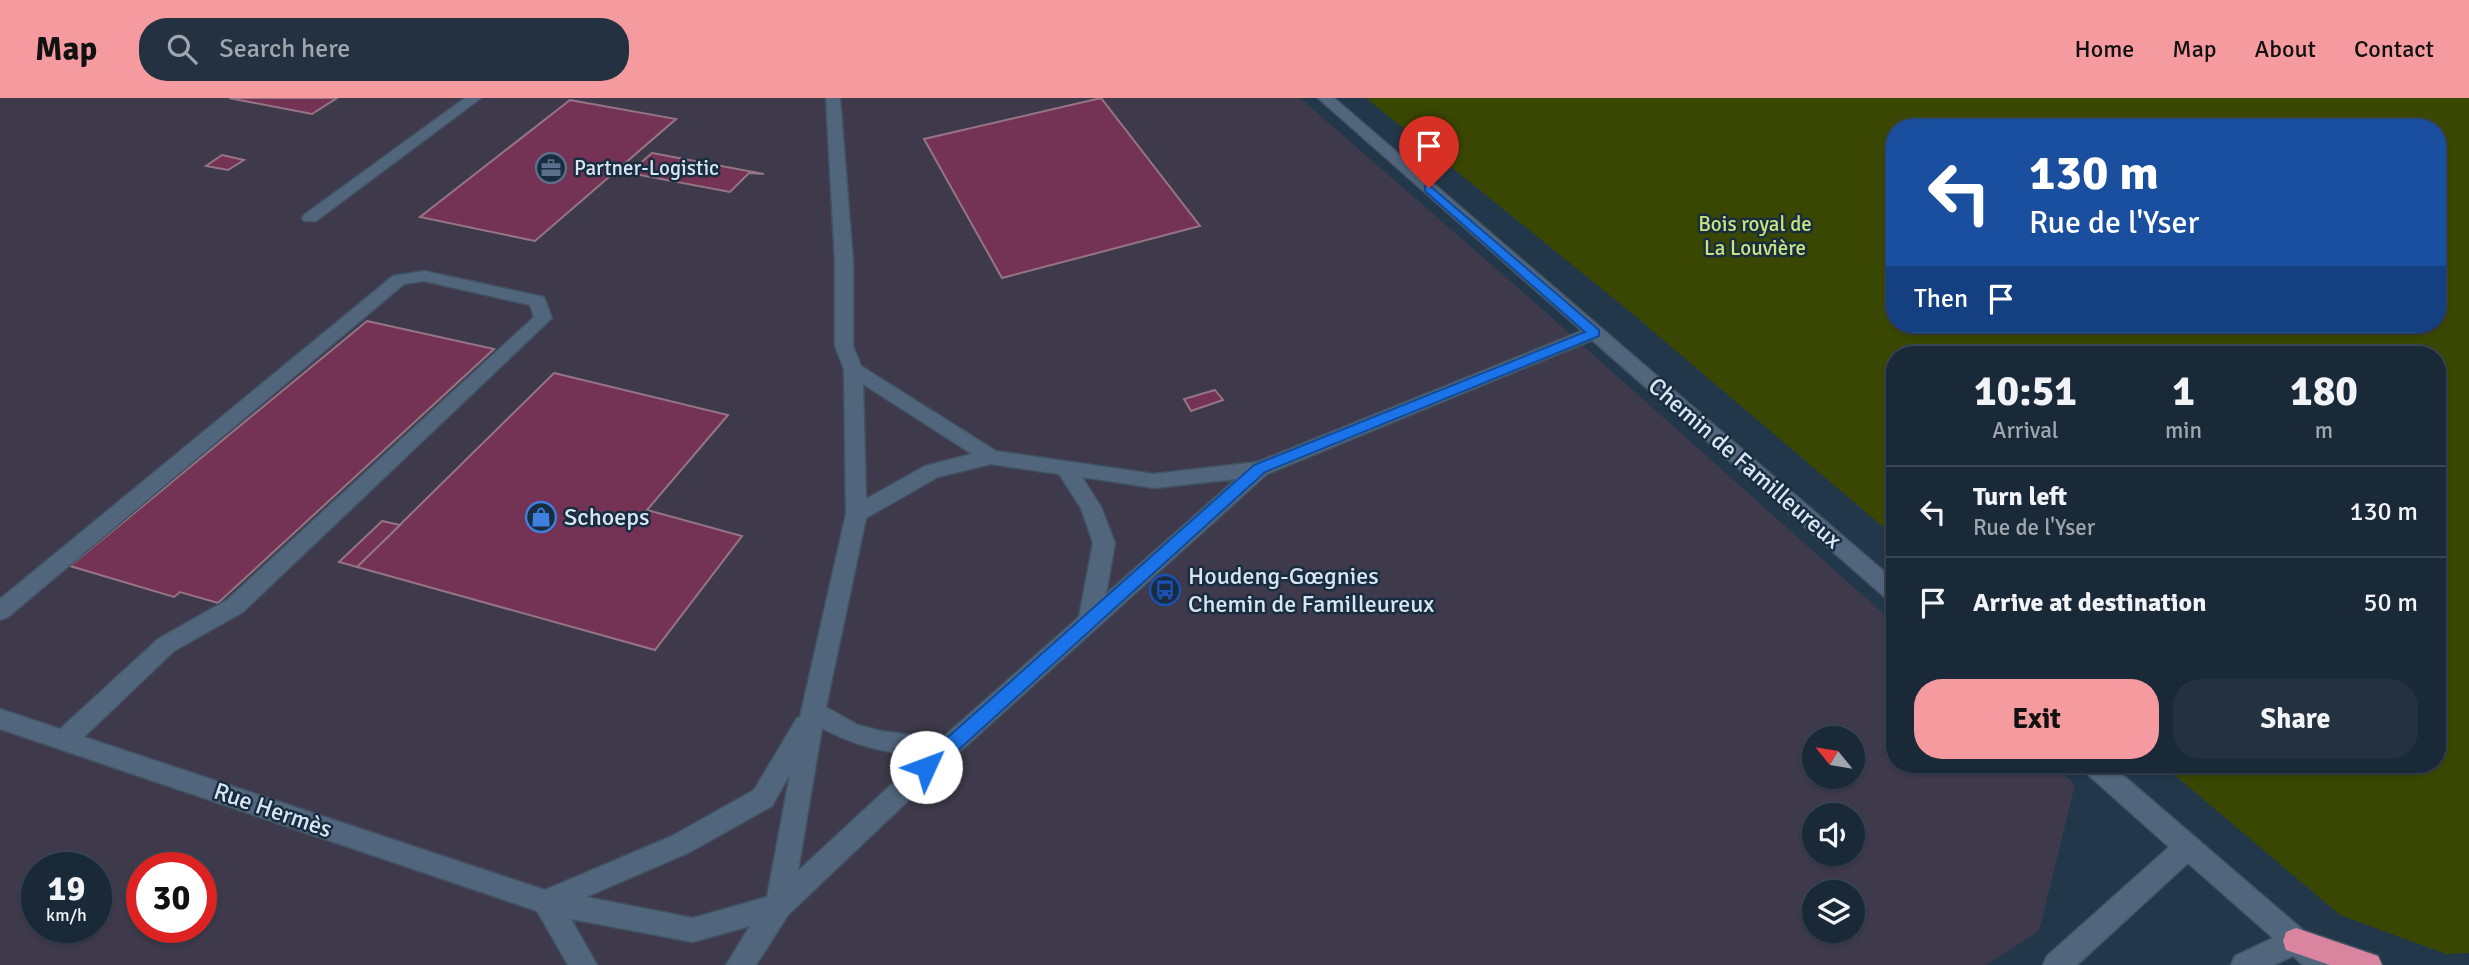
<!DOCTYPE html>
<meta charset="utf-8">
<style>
:root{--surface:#1a2938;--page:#233140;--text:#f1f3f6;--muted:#9fa6ae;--line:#384553;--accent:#f59b9f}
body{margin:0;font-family:Signika,sans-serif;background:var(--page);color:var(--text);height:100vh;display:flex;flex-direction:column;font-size:26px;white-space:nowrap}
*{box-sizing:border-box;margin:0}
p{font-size:23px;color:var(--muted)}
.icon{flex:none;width:38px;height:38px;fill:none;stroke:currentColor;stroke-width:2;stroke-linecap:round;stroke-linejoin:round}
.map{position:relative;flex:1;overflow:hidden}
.panel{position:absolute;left:1886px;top:248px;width:560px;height:427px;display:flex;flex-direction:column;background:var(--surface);border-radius:28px;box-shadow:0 2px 5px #0004,0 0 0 2px var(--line)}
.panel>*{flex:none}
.banner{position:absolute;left:1886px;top:21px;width:560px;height:214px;border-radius:28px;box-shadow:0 2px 5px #0004,0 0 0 2px var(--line);background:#1a4fa0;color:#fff;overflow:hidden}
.needle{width:46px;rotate:300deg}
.tools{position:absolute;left:1802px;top:628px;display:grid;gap:14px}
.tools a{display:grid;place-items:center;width:63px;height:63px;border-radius:50%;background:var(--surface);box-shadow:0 2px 5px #0004,0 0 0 2px var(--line);font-size:35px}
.speed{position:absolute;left:21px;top:754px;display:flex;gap:14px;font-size:35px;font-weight:700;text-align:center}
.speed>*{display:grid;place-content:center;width:91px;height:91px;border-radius:50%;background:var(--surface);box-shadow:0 2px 5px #0004,0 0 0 2px var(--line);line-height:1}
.speed small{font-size:18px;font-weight:400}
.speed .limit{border:10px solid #d22;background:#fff;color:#111}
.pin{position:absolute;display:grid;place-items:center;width:60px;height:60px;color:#fff;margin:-72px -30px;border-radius:50% 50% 50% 0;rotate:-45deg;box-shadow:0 0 7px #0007}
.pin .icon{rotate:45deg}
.me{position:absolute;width:77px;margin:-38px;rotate:47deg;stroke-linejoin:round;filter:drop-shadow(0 0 5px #0008)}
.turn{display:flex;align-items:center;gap:24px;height:147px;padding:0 28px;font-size:32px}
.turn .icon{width:91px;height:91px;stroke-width:2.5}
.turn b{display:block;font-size:49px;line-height:60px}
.then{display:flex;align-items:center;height:66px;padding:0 28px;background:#0003;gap:14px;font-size:26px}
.eta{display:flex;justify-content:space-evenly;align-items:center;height:119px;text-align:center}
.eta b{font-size:42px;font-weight:700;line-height:49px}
.button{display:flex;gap:14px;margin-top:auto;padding:14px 28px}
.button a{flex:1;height:80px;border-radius:28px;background:var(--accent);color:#111;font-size:28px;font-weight:700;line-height:80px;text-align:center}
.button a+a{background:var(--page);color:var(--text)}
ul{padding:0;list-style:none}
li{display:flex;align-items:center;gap:21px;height:91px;padding:0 28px;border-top:2px solid var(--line)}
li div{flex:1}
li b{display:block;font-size:26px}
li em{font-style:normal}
header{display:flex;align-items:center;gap:42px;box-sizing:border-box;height:98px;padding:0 35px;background:var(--accent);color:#111}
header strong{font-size:33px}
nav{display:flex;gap:38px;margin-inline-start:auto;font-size:24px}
.search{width:490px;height:63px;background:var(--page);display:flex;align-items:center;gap:18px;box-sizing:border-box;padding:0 24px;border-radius:28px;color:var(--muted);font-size:26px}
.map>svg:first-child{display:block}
.industrial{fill:#3f3a4b;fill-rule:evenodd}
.green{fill:#3a4702;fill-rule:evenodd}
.building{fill:#743355;stroke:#957583;stroke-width:2}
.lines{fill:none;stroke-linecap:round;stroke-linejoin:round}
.minor-casing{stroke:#415262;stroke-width:3}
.highway-casing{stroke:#415262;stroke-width:3}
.minor{fill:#51667d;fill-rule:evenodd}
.highway{fill:#da85a0;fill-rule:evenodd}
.route{fill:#1a73e8;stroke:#114b97;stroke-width:2}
.labels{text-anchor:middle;stroke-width:5;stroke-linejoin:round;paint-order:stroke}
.far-poi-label{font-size:21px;fill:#d9e5f2;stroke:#192d40;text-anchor:start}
.far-park-label{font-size:21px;fill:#c8e37f;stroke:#192d40}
.street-label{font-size:24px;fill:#d9e5f2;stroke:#192d40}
.poi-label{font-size:24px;fill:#d9e5f2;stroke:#192d40;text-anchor:start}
</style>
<header>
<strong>Map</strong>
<div class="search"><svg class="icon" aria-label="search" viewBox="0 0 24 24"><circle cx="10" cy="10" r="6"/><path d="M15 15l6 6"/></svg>Search here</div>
<nav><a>Home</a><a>Map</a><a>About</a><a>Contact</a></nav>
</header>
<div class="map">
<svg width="2469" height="867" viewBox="0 0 2469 867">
<rect width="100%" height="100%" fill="#23374b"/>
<path class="industrial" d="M0,0H1300L1525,196L1895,526V667H2053L2075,687L2039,833L1986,867H0ZM1815,640H1853V679H1815ZM1815,718H1853V756H1815ZM37,770H96V830H37ZM142,770H201V830H142ZM1815,794H1853V833H1815Z"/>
<path class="green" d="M1366,0H2469V855L2446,856L2340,817L2163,667H2438V257H1895V439L1628,212ZM1895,30H2438V226H1895Z"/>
<g class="building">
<path d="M229,0H337L312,16Z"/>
<path d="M1101,0L1200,128L1002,180L924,41Z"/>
<path d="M570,2L676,21L535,143L420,119Z"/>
<path d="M652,55L764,76L749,75L730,94L629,75Z"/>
<path d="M222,57L244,62L228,72L206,68Z"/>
<path d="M367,223L494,251L218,505L180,494L174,499L70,468Z"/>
<path d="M554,275L728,317L647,412L742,438L655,552L357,469Z"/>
<path d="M1215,292L1223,302L1191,313L1184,301Z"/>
<path d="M382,423L400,427L357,469L339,464Z"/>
</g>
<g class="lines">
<g class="minor-casing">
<g id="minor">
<path d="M465,0H481L316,123H304L302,120L304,117Z"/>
<path d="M826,0H840L853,163V248L861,268L996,353L1154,376L1257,364L1582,233L1318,0H1334L1895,483V503L1887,501L1592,242L1267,376L954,659L788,817L756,867H726L750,828L693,844L571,821L597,867H568L537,813L0,631V611L60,631L158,541L227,502L534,219L530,207L424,183L404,186L8,519L0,522V501L393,178L424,173L544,199L552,220L243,514L174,553L84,639L545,792L672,738L754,692L797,620L800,619L846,416L844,271L835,248V163ZM863,286L972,356L925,368L866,401ZM991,366L1059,376L1081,410L1093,445L1079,519L941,641L881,633L858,627L826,609L866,420L938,379ZM1082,379L1154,390L1236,381L1106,496L1115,445L1101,409ZM822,630C854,648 885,654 921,659L798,773ZM790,676L767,799L693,820L586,799L690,754L772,708Z"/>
<path d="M2082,667H2111L2333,858L2337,867H2303L2293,858L2274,867H2231L2235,858L2273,840L2188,765L2077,867H2043L2047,858L2169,749L2085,674Z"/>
</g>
</g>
<g class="highway-casing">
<path id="highway" d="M2296,830L2378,858L2382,867H2330L2286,852L2283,843L2286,834Z"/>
</g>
<use href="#minor" class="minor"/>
<use href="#highway" class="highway"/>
</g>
<path class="route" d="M1429,87L1599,232V238L1265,374L933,675L926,677L920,675L917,669L920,664L1254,367L1585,234L1425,93V88Z"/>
<defs>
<g id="office-ring" transform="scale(1.575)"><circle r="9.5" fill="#192d40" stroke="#5c6f8a" stroke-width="1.5"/><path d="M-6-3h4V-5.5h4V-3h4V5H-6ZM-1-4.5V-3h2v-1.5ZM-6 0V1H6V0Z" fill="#5c6f8a"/></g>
<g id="shop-ring" transform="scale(1.575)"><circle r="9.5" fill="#192d40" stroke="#3f7fe0" stroke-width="1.5"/><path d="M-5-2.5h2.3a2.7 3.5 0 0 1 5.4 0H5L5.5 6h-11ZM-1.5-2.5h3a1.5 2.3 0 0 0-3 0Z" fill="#3f7fe0"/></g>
<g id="bus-ring" transform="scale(1.575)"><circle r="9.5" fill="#192d40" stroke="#1a4fb4" stroke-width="1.5"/><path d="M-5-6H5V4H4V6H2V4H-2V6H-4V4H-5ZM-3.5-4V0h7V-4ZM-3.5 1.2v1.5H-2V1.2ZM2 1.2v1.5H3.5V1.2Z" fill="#1a4fb4"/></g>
</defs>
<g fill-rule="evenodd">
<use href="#office-ring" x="551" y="70"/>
<use href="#shop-ring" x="541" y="419"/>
<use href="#bus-ring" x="1165" y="492"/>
</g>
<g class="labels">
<g class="far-poi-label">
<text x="574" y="77">Partner-Logistic</text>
</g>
<g class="far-park-label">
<text x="1755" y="133">Bois royal de<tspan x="1755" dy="24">La Louvière</tspan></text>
</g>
<g class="street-label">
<text transform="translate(1745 365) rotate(41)" y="8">Chemin de Familleureux</text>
<text transform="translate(273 712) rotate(19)" y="8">Rue Hermès</text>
</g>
<g class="poi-label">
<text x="564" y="427">Schoeps</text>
<text x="1188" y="486">Houdeng-Gœgnies<tspan x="1188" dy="28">Chemin de Familleureux</tspan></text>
</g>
</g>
</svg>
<div class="tools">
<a><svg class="needle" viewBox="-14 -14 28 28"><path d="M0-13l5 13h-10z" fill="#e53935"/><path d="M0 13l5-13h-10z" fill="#9fa6ae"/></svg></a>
<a><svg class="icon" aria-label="sound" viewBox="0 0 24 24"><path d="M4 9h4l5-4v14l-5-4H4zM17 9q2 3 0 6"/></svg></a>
<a><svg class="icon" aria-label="layers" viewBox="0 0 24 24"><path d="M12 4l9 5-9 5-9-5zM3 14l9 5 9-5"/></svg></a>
</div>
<div class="speed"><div>19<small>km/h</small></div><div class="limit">30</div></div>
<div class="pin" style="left:1429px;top:90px;background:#d93025"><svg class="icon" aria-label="arrive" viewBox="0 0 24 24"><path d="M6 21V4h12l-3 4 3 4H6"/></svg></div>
<svg class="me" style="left:926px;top:669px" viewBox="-20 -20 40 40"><circle r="19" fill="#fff"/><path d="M0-13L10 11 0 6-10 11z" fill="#1a73e8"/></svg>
<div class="banner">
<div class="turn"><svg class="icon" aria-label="left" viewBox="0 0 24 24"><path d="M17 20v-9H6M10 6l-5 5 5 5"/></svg><div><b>130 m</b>Rue de l'Yser</div></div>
<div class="then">Then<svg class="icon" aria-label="arrive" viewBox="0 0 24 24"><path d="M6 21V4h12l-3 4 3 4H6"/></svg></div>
</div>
<section class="panel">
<div class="eta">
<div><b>10:51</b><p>Arrival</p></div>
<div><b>1</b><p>min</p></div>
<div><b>180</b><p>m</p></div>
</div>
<ul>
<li><svg class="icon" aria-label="left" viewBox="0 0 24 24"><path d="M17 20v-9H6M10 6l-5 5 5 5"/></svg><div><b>Turn left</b><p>Rue de l'Yser</p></div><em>130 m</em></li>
<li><svg class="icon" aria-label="arrive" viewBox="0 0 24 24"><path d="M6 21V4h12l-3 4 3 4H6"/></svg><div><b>Arrive at destination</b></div><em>50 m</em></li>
</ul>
<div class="button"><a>Exit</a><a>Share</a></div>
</section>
</div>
